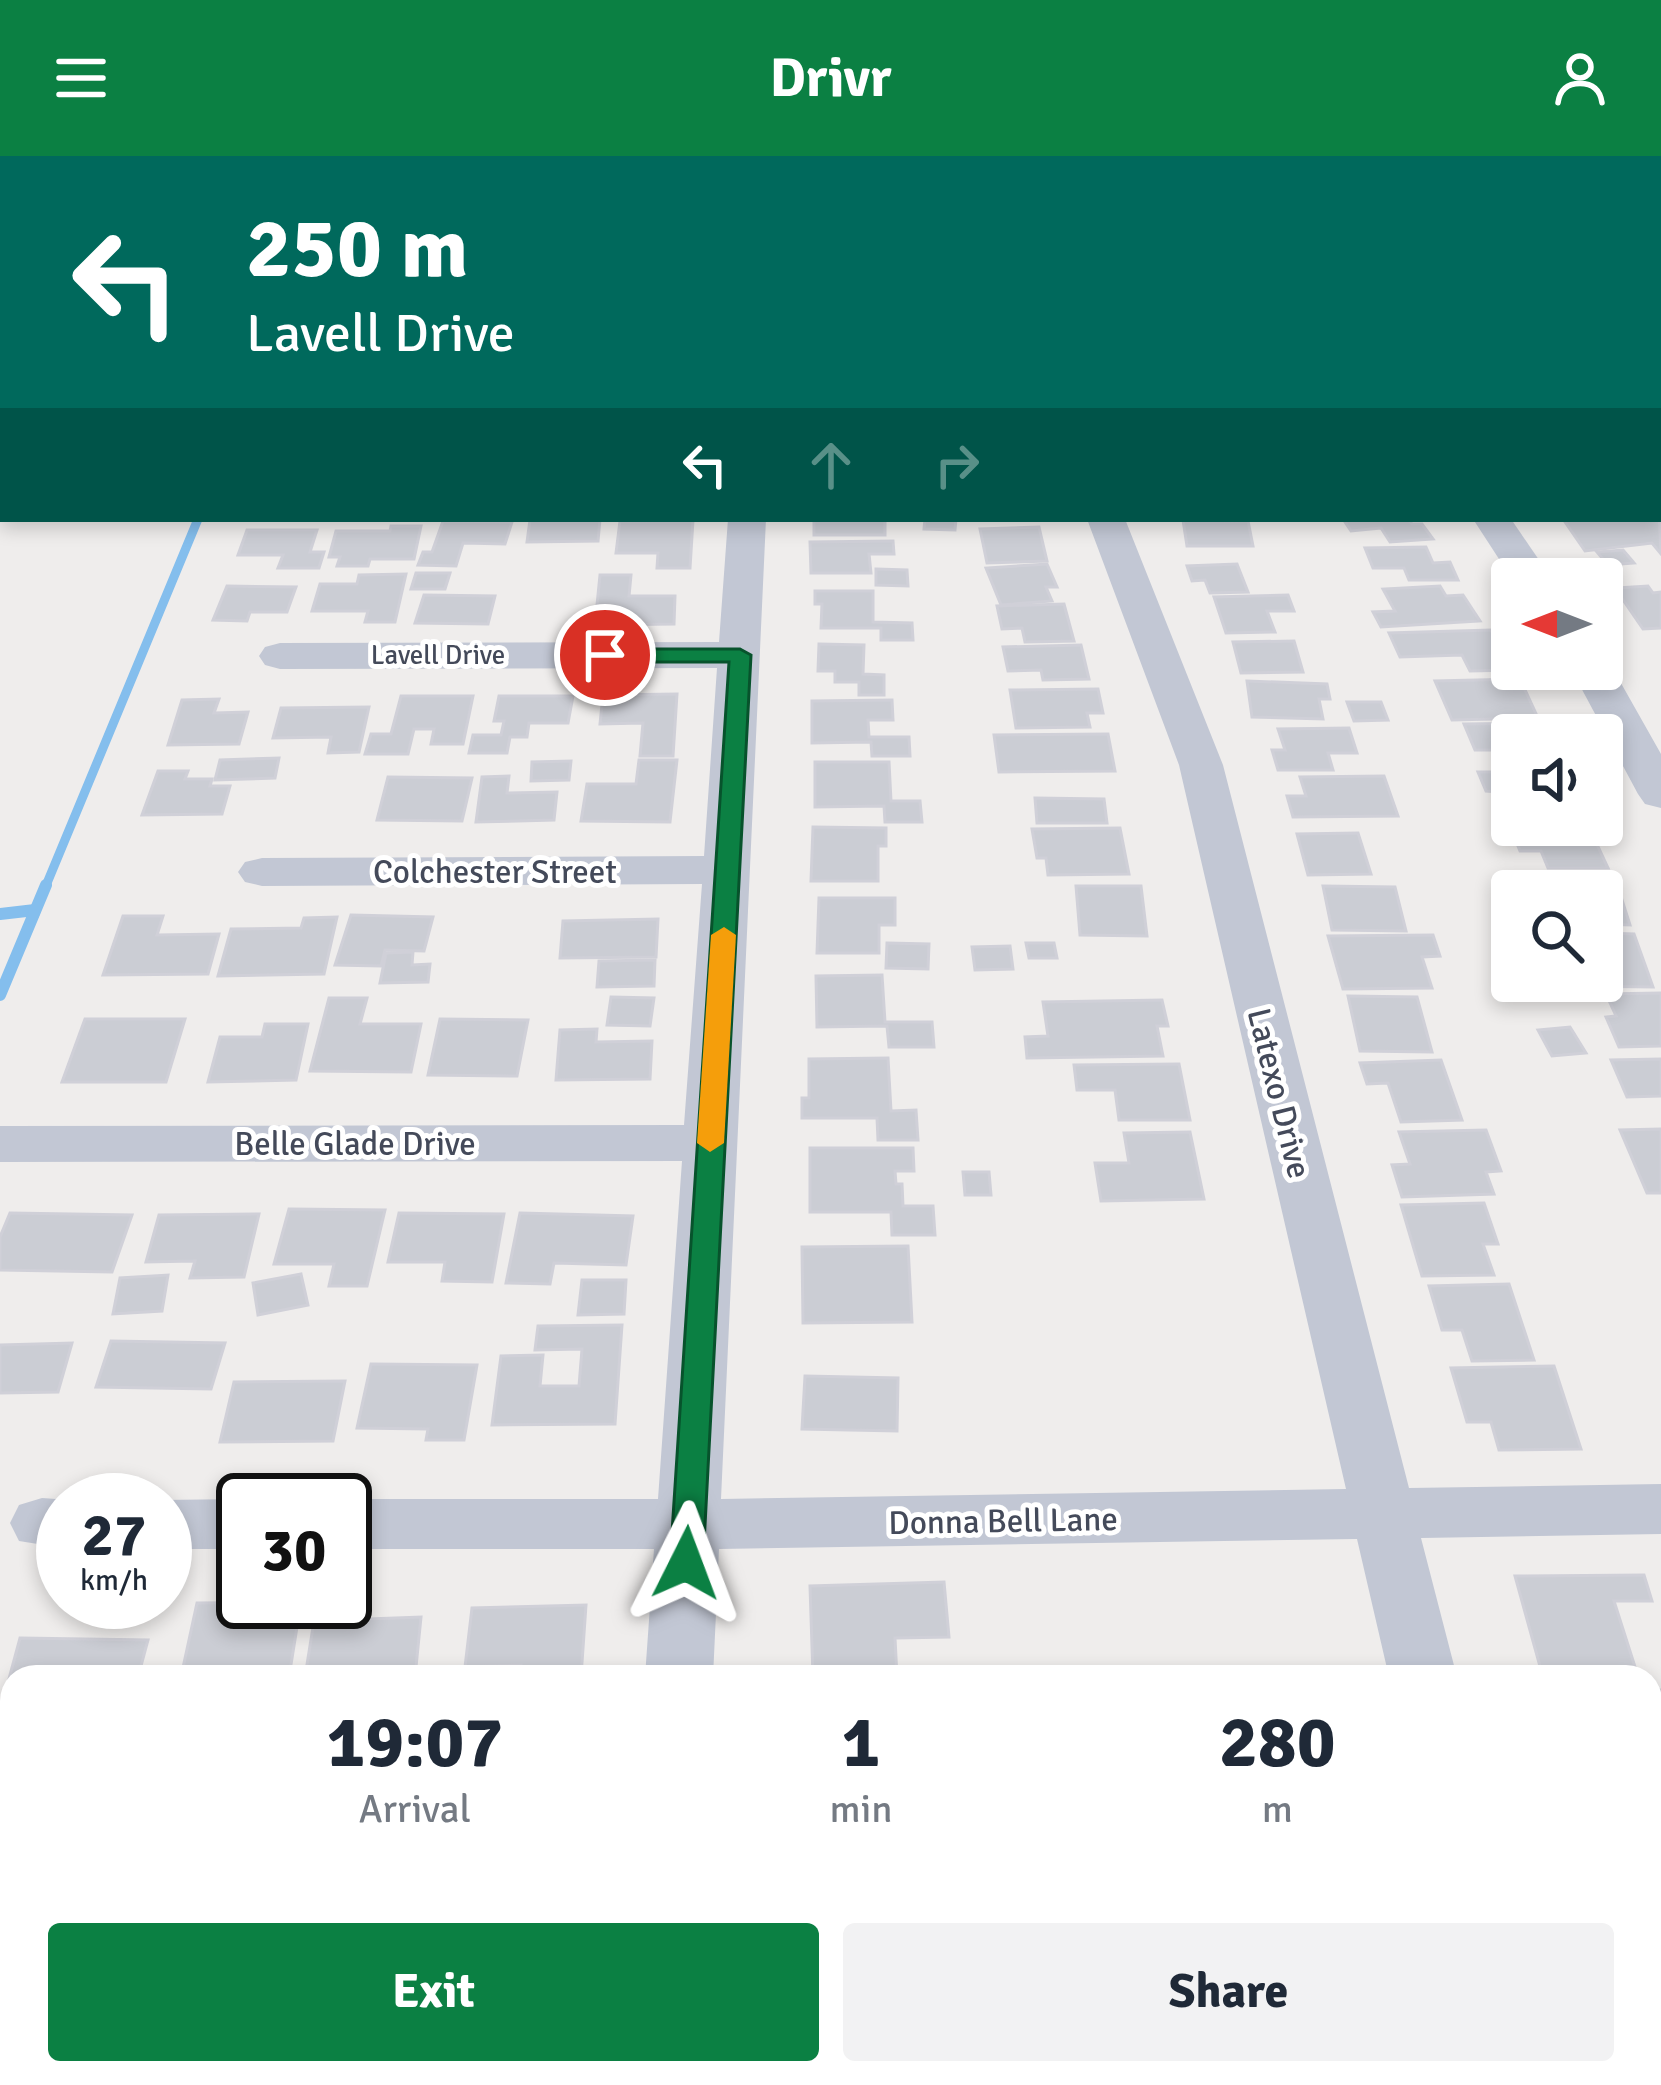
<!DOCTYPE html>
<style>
:root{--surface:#fff;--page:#f2f2f3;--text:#1f2937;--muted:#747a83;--accent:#0b8043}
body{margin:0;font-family:Signika,sans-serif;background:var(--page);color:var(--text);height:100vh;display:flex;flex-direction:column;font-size:45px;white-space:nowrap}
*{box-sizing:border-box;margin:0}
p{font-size:39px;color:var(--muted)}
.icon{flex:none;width:66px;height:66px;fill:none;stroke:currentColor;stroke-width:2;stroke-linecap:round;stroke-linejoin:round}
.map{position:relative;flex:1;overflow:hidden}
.details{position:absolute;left:0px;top:1509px;width:1662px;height:420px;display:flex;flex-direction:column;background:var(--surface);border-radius:36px 36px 0 0;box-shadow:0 6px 18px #0003}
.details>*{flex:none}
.guide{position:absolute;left:0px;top:0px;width:1662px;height:366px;box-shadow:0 6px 18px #0003;background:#00695c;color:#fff;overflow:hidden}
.needle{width:78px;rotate:270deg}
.controls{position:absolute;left:1491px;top:402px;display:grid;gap:24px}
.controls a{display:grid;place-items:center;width:132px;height:132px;border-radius:12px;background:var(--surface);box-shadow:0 6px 18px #0003;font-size:60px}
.speed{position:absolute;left:36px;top:1317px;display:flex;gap:24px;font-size:60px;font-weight:700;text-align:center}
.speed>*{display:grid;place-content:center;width:156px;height:156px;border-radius:50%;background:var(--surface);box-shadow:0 6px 18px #0003;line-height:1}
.speed small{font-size:30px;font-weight:400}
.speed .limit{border:6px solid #111;border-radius:18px;background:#fff;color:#111}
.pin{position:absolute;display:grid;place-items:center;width:102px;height:102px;color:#fff;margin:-51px;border:6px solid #fff;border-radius:50%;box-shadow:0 3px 12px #0007}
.me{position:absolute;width:132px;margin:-66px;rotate:3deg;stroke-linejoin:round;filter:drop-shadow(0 0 9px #0008)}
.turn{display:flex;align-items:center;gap:42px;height:252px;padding:0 48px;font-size:54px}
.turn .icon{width:156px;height:156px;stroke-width:2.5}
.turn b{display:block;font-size:84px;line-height:102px}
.lanes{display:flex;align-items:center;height:114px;padding:0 48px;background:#0003;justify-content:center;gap:60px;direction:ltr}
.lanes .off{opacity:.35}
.eta{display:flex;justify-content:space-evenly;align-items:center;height:204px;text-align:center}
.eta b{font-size:72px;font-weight:700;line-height:84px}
.action{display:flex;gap:24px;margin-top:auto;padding:24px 48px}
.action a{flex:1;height:138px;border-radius:12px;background:var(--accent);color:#fff;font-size:48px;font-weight:700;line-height:138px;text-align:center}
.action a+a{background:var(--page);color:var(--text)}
header{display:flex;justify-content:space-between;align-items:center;height:156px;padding:0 48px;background:var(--accent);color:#fff;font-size:54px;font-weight:700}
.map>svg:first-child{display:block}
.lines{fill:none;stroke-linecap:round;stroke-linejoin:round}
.stream-far1{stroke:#84beed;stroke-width:9}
.stream{stroke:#84beed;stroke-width:12}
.building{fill:#cbcdd4;stroke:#d0d0d8;stroke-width:3}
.minor{fill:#c2c7d4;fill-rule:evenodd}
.route{fill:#0b8043;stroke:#07532c;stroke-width:3}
.slow{fill:#f59e0b}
.labels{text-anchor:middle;stroke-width:10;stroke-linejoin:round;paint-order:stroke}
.far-street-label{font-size:27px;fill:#444a5a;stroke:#fff}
.street-label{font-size:33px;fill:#444a5a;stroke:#fff}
</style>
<header><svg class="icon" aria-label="menu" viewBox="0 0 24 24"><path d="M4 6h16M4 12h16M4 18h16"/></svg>Drivr<svg class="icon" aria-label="person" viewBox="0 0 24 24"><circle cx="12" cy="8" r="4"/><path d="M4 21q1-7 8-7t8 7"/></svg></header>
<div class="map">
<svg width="1661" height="1929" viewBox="0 0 1661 1929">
<rect width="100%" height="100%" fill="#efedec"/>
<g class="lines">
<path class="stream-far1" d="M45,732L198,363"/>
<g class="stream">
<path d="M0,758L35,754L33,759"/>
<path d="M0,839L46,729"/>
</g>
</g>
<g class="building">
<path d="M1659,358L1661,398L1652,387L1585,395L1563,363H1659Z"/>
<path d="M600,363L598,385L527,386L530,364Z"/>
<rect x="814" y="363" width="71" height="16"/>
<path d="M925,363H956L955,374L924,373Z"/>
<path d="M1343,363H1408L1412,368H1422L1433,383L1390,386L1381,372L1351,375Z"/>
<path d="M693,364L690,412H657L658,397H616L620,365Z"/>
<path d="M1183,364L1248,365L1253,390H1187Z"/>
<path d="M443,365L512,366L505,388L463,387L456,410L418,409L423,396H432Z"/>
<path d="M391,370H421L414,403H370L368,410H337L340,401H329L336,375H390Z"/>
<path d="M1039,371L1047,405L987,407L980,373Z"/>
<path d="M247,374H317L310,396H324L319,412H278L283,399H238Z"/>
<path d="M893,385L894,398H869L871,417H811L810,386Z"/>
<path d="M1426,391L1433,407L1450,406L1458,424H1409L1404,412H1373L1365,392Z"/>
<path d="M1623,394L1634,407L1608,409L1597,396Z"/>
<path d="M1047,408L1057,431H1046L1052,445L1001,449L986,412Z"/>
<path d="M1237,408L1248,436L1210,437L1205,424L1192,425L1187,410Z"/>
<path d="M876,413L907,414L908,430L876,429Z"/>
<path d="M416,417H450L445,433H411Z"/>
<path d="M406,418L395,466H365L368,455H312L320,428H357L359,419Z"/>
<path d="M600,419H631L629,440H675L674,468L595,469Z"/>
<path d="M227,430L296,431L287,456H250L247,465L213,464Z"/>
<path d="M1440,430L1446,440L1463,439L1480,465L1381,471L1373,456L1395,455L1383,433Z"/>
<path d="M1648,430L1653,437L1661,436V472L1643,473L1615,432Z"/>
<path d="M815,435H873V466L912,467L913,484H881V472H821L822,448H815Z"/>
<path d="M424,439L495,440L488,468L415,467Z"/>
<path d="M1288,439L1294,455H1267L1275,476L1226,477L1214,441Z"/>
<path d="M1064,448L1074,485L1025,486L1022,472L1002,473L997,450Z"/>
<path d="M1491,474L1512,514L1470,515L1462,499L1400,501L1389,477Z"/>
<path d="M1294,485L1303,516L1241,517L1233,486Z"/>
<path d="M819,488L864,489L863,518L884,519V539H859V526H835V515H818Z"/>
<path d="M1081,489L1089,523L1043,524L1041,514L1008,515L1003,491Z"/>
<path d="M1520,523L1538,562L1452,564L1435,525Z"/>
<path d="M1247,525L1327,528L1330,543H1319L1323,563L1252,561Z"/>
<path d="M1098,533L1103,557H1087L1090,571L1016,572L1010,534Z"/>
<path d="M677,538L673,600H640L643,567L600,568L603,539Z"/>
<path d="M401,540H473L463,588H431L434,573H414L408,598H365L371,578H391Z"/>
<path d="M499,540H573L568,567H529L527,581H510L507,597H469L473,579H501L504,565H494Z"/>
<path d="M219,543L214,557L248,556L239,588L168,589L182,544Z"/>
<path d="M892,544L893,564H868L869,581H909L910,600H872L871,586L812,587V545Z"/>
<path d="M1347,546H1381L1388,564L1354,565Z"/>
<path d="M369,551L359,596L328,597L331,581L273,582L281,552Z"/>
<path d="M1539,567L1544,579H1512V599L1510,594H1475L1464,568Z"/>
<path d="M1349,572L1357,597H1328L1333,614H1278L1272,594H1285L1278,573Z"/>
<path d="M1108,578L1115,615L999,616L994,579Z"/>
<path d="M279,602L275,622L215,624L220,604Z"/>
<path d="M639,604H677L670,666L581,665L587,628H636Z"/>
<path d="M571,605L569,624L531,625L532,606Z"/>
<path d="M815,606H889L891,645H920L922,666H885L884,650L815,651Z"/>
<path d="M158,615H188L185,623H212L210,630H230L222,658L142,659Z"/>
<path d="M1478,616H1512V637L1486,635Z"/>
<path d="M509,620L507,637L557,636L554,664L476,666L482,621Z"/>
<path d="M1384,620L1398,660L1293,661L1287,640H1306L1300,621Z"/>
<path d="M388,621L472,622L462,665L377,664Z"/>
<path d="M1035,642L1104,643L1107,667H1037Z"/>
<path d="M1509,668L1588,669L1608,712H1548L1541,695H1520Z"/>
<path d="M813,671L886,672V690H878V725H811Z"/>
<path d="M1120,672L1129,718L1048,719L1046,702H1037L1032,673Z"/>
<path d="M1358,677L1371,718L1308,719L1297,678Z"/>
<path d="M1555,720L1615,722L1630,769L1602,768V735H1560Z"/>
<path d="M1076,730H1141L1147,780L1080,779Z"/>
<path d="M1323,730L1395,731L1406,775L1332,774Z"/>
<path d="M819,742H895V769H879V797H817Z"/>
<path d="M351,759L433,761L424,795L385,794L381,810L335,809Z"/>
<path d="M123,760H163L157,779L219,778L208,818L103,819Z"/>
<path d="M337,761L324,818L218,820L231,773L301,772L304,762Z"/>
<path d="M658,763L656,801L560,802L563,765Z"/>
<path d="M1602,777L1634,778L1653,831L1574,830L1572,825H1602Z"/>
<path d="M1433,779L1440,800L1422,801L1432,832L1343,833L1328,780Z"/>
<path d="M887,787L929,788L928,813L886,812Z"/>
<path d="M1026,787H1054L1057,802H1029Z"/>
<path d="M1010,790L1013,813L975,814L972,791Z"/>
<path d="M413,796L412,809L430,808L428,826L380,827L386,797Z"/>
<path d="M655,804L654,830L597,831L599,805Z"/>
<path d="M882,819L885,866H932L934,891H889L887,870L817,871L816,820Z"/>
<path d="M1661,837V890L1619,891L1606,861L1616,860L1606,838Z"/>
<path d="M1348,840L1417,841L1432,896L1360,895Z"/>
<path d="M611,841L654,842L650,870L607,869Z"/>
<path d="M329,842H367L360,868H421L411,916L310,915Z"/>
<path d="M1162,844L1168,870H1157L1163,900L1027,902L1025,881L1048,880L1043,846Z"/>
<path d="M85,863H185L166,926H62Z"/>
<path d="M440,863L528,864L517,920L428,919Z"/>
<path d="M265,868H308L296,924L208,926L220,881H262Z"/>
<path d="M1570,871L1586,897L1552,900L1538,874Z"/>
<path d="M597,873L596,886L652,885L650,923L556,924L560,874Z"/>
<path d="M888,902L891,955L916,954L918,984H878L877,962H802V942H809V903Z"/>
<path d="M1661,903V940L1627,941L1611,904Z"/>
<path d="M1441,904L1462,964L1401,966L1388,927L1367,928L1360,907Z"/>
<path d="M1179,908L1190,964H1119L1115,934H1077L1074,909Z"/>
<path d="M1661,973V1037H1647L1620,974Z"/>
<path d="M1486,974L1501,1015L1486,1016L1494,1038L1402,1041L1392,1009L1410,1008L1399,976Z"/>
<path d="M1190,976L1204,1043L1101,1045L1095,1007H1129L1124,977Z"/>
<path d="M810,992H913L914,1015H895L896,1028H902L903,1050H933L935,1079H892L891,1056H810Z"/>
<path d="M963,1016H989L991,1039H965Z"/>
<path d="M1484,1047L1498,1088H1483L1494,1119L1422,1120L1401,1049Z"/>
<path d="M289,1053L385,1054L367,1130H329L334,1108H274Z"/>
<path d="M10,1057L132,1059L112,1116L0,1114V1081Z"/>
<path d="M399,1057L504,1058L492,1126L442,1125L445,1106H388Z"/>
<path d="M520,1057L633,1060L626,1109L554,1107L550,1128L506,1127Z"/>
<path d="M259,1058L244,1121L190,1122L195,1105L146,1106L159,1059Z"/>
<path d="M908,1090L912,1166L803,1167L802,1091Z"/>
<path d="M301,1118L308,1149L258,1159L253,1127Z"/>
<path d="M168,1119L162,1155L113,1158L120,1122Z"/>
<path d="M582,1124H626L624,1158L578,1159Z"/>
<path d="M1509,1128L1534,1204L1472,1205L1462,1174H1442L1429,1130Z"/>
<path d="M622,1169L615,1268L492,1269L501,1200L543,1199L540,1230H579L582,1193L535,1194L538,1170Z"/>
<path d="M111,1185L225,1187L211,1233L96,1231Z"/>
<path d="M72,1187L58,1236L0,1237V1189Z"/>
<path d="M371,1208L477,1209L464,1284H426L428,1273L357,1272Z"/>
<path d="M1554,1210L1581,1293L1499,1294L1491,1266H1467L1451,1212Z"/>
<path d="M805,1220L898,1222L897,1275L802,1273Z"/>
<path d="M345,1225L333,1285L220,1286L234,1226Z"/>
<path d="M1644,1419L1652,1445H1614L1636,1514H1541L1515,1420Z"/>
<path d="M944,1426L949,1481L895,1482L897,1521H813L810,1430Z"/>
<path d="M301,1446L289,1521H181L197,1447Z"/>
<path d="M586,1449L581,1521H520L521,1509L465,1511L472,1452Z"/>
<path d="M421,1461L415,1521H305L314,1465Z"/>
<path d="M20,1482L148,1484L138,1521H12V1556H0Z"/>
<path d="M1650,1534H1661V1577H1656L1661,1626H1650Z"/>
<rect x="0" y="1643" width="12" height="89"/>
<path d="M1650,1647L1661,1648V1751H1650Z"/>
<path d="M1650,1776L1661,1777V1897H1650Z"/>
<path d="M800,1917H896L897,1929H800Z"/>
<path d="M1611,1918L1661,1920V1929H1613Z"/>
</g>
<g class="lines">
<g class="minor">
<path d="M188,0H218L186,3Z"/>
<path d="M594,0H646L648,3H596Z"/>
<path d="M751,0H793L795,3H753Z"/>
<path d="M1022,0H1052L1053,3H1023Z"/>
<path d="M1363,0H1396L1361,3Z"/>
<path d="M0,29H3L1,47H0Z"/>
<rect x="1659" y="201" width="2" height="20"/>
<rect x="0" y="294" width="3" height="22"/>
<path d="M728,363H766L721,1343L1346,1333L1179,609L1087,363H1125L1223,609L1409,1332L1661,1328V1378L1421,1382L1457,1521H1389L1357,1383L719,1393L713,1521H645L654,1393H345V1343H658L682,1005L0,1006V970L684,969L702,728L262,730L245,726L238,716L245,706L262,702L704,700L717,512L280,513L265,509L259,500L265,491L280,487L719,486Z"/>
<path d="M1473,363H1511L1552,423H1512Z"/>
<path d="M1602,503L1613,513L1661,598V652L1645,648L1638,638L1571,513H1602Z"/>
<path d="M42,1342L70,1344H63V1392L19,1385L10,1367L19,1349Z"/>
<path d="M243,1343V1393H165L161,1344Z"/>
<rect x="0" y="1844" width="12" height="74"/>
<rect x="614" y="1917" width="78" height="12"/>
<path d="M1442,1917H1520L1521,1929H1443Z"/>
</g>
</g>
<path class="route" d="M740,493L751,499L703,1407L698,1416L686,1420L675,1416L670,1407L729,506H605L594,499L605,493Z"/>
<path class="slow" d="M724,771L736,779L724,987L710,996L697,987L711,779Z"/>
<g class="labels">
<g class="far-street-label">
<text x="438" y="508">Lavell Drive</text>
</g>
<g class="street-label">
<text x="495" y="727">Colchester Street</text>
<text transform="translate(1280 937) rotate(76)" y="12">Latexo Drive</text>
<text x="355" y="999">Belle Glade Drive</text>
<text transform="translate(1003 1364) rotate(-1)" y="12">Donna Bell Lane</text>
</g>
</g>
</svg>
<div class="controls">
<a><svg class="needle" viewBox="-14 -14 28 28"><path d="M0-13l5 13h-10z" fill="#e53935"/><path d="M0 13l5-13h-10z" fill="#747a83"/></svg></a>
<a><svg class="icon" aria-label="sound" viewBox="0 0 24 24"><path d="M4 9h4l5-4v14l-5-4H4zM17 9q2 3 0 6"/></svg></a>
<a><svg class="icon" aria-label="search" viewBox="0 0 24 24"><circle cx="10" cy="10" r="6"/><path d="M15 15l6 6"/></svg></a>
</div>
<div class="speed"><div>27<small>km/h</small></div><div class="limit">30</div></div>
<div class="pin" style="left:605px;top:499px;background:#d93025"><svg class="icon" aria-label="arrive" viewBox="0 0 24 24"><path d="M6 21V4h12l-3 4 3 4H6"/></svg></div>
<svg class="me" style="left:686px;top:1407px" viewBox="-20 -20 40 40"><path d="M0-17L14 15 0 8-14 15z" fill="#0b8043" stroke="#fff" stroke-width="4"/></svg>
<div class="guide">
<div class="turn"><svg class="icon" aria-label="left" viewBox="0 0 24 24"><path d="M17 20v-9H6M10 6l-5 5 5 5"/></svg><div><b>250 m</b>Lavell Drive</div></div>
<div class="lanes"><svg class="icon" aria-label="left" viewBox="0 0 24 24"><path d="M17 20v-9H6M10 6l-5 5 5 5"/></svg><svg class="icon off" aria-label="ahead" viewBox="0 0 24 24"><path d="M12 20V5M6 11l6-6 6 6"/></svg><svg class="icon off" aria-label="right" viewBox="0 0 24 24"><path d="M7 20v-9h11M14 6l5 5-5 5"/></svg></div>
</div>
<section class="details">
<div class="eta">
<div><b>19:07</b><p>Arrival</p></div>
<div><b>1</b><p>min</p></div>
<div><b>280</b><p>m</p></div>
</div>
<div class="action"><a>Exit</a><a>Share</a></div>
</section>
</div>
